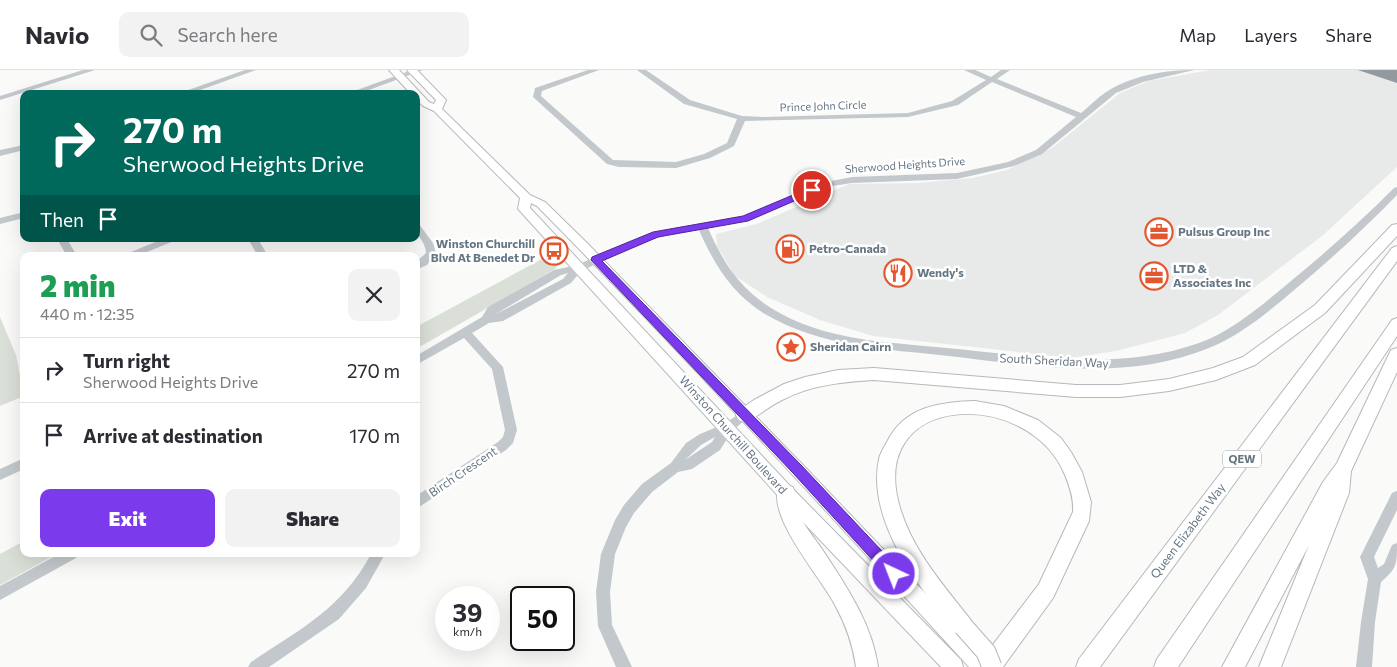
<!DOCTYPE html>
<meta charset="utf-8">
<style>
:root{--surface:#fff;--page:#f2f2f3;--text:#2b2b33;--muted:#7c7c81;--line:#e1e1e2;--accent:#7c3aed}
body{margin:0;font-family:Commissioner,sans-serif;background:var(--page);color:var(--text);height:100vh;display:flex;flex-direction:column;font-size:19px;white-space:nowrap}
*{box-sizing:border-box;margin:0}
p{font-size:16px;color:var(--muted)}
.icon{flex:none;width:28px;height:28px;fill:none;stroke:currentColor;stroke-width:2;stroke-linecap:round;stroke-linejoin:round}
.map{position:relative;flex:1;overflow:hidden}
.details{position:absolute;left:20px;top:182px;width:400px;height:305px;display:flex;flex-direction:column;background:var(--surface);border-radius:10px;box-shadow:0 5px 20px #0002}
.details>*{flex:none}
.top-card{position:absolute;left:20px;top:20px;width:400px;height:152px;border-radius:10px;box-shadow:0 5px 20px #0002;background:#00695c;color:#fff;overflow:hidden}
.speed{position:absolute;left:435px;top:516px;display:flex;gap:10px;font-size:25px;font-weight:700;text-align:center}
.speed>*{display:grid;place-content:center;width:65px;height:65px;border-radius:50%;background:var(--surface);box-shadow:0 5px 20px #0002;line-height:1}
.speed small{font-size:12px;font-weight:400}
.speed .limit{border:2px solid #111;border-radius:8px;background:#fff;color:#111}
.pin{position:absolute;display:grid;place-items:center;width:42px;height:42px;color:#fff;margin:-21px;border:2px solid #fff;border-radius:50%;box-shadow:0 1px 5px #0007}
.me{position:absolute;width:55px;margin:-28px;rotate:317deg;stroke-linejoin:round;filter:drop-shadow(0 0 4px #0008)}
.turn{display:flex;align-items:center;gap:18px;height:105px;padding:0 20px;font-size:22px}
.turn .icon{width:65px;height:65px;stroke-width:2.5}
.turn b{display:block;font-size:35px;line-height:42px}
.then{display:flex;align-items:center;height:48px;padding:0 20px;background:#0003;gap:10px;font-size:19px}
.round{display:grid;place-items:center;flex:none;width:52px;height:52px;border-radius:10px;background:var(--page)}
.overview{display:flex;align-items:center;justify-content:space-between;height:85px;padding:0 20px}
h1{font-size:30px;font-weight:800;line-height:38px;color:#1e9e55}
.primary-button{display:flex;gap:10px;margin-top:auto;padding:10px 20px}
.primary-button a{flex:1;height:58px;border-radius:10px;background:var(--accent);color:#fff;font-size:20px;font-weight:800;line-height:58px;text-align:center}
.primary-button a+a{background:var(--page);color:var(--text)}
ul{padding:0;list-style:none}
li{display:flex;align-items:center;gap:15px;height:65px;padding:0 20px;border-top:1px solid var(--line)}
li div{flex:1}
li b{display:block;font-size:19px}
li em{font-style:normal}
header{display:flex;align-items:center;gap:30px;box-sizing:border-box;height:70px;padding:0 25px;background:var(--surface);border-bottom:1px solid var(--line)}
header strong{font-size:24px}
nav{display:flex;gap:28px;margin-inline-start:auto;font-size:18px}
.search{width:350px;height:45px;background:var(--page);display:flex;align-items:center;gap:12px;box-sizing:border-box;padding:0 18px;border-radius:10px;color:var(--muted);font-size:19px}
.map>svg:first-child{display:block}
.built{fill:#e8e9e9}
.green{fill:#dadfd7}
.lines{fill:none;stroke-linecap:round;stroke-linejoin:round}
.major-casing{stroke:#b5babe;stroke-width:2}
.highway-casing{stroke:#b4b9bd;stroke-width:2}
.minor{fill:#c3c8cc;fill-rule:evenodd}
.major{fill:#fff;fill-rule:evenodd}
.highway{fill:#fff;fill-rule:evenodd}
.highway-bridge-casing{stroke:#b4b9bd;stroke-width:21;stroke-linecap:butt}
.highway-bridge{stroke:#fff;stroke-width:19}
.wall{fill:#929a9f}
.route{fill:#7c3aed;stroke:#51269a}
.labels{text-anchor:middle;stroke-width:5;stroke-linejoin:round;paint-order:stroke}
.far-street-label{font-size:11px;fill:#657683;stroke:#fff}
.shield{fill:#fff;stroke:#939fa8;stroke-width:1}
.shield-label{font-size:11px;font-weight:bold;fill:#657683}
.poi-label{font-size:12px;font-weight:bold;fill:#657683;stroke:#fff;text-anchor:start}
.street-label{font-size:12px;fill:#657683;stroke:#fff}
</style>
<header>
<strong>Navio</strong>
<div class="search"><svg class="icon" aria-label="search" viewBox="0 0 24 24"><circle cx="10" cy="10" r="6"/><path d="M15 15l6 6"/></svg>Search here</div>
<nav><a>Map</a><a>Layers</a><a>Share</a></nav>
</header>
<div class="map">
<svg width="1397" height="597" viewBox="0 0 1397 597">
<rect width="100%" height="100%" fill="#fafaf8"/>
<path class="built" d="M1210,0H1397V97L1322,166L1218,245L1185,263L1116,281L1071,288L873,266L820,250L767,227L735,206L717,176L716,164L757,154L849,114L917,113L973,108L1007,100L1052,78L1120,23L1149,11Z"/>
<g class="green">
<path d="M551,184L559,194L555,199L416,279V257Z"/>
<path d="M0,247L16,285L24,326L0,336Z"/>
<path d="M24,471V484H57L0,515V484Z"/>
</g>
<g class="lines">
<g class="major-casing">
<path id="major" d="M389,0H399L429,32L434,34L436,30L407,0H417L446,30L442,39L530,125L545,132L586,172L801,393L989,590L991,597H969C827,442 685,286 537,136L531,133L530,138L792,418L961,590L963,597H941L780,428L520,141L518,139L520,128L434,41L423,36L416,29V24H411Z"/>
</g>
<g class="highway-casing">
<g id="highway">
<path d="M1397,154V166L1325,243L1255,295L1216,310L1169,321L1120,327H1076L874,310C842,312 811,315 782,330C769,336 758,347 745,352L739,350L736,345L739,340L754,330L784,314L805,307L838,300L874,298L1076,315H1120L1169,309L1213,298L1243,287L1315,235L1392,155Z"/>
<path d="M1397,176V191L1100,597H1076L1079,589L1392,178Z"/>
<path d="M1397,248V266L1178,597H1154L1157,589L1392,250Z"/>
<path d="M1397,278V302L1351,401L1349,423L1281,597H1259L1309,475L1245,597H1222L1323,412L1337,393L1389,284L1391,280Z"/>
<path d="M975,331L1004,336L1038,350L1061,368L1071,382L1082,402L1091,432L1089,451L1053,528L1003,597H979L982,589L1039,514L1073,442C1074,429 1070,417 1065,405C1030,317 862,320 901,441C914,482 944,516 970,549L974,556L970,563L963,566L956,563C920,518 866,451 879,389C880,384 884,377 887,372C904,337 939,332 975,331Z"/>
<path d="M786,415L793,417C797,427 795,438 800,447C806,458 815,469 822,479C846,516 872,553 878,597H856C853,575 846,555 835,535C822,509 766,446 779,417Z"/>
</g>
</g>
<g class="minor">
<path d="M83,0H95L0,30V26Z"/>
<path d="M245,0H256L189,24H177Z"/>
<path d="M412,0H423L358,24H346Z"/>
<path d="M588,0H599L542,21L541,26L613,90L676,92L704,84L727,73L737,49L684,34L637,0H646L690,30L742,46L764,47L908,43L952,31L986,10L964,0H975L991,7L1001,0H1010L997,9L1081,43C1091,35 1100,25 1111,19C1135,5 1167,0 1194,0L1143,12L1116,23L1042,84L1014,96L957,109L852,113L826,117L748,151L708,158C723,192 739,218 771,238C824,271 887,272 947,278C1031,286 1117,302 1199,273C1232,261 1258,238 1285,216C1323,185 1359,153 1394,118L1397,117V125C1364,159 1329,191 1293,221C1267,243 1241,265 1209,278C1126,312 1035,296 949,286C886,279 821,277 765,244C732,224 714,194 699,160L664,166L642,173L581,201L571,213L503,251L489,253L472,263L503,297L517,360L513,373L506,380L416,439V426L498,372L503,367L505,360L492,299L464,268L416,295V286L482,247L488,237L554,200L577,195L636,169L663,160L743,146L821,113L852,107L957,103L1008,92L1036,80L1076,47L992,12L958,35L908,47L745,51L734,76L710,88L676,98L619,97L607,94L533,27L535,18ZM568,203L563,209L494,245L561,205Z"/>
<path d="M24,75V80L0,86V80Z"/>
<path d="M24,142V148L0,154V148Z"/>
<path d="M416,153L419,154L433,173L436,183L427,195L416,200V192L426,183C425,169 416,169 416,153Z"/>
<path d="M57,169H67L77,186H67Z"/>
<path d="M163,169H176L174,171L137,186H124L126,184Z"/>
<path d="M248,169H258L268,186H258Z"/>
<path d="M745,340L749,342L751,345L732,361L720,380L692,399L678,402L652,422L634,443L626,457L615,484L610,522L612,555L632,597H616L598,556L596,522L601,484L615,450L624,435L642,414L671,393L686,373L700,364L724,354ZM715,367L712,372L685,390L701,375Z"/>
<path d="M24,388V399L0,410V399Z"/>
<path d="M1397,421V440L1374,487L1378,498L1384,494L1392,475L1397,473C1397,495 1397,498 1381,512L1375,552L1372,597H1356L1361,552L1368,509L1360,487L1392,423Z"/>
<path d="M59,484H78L76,488L0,530V516Z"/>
<path d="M371,484H385L366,518L339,549L269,597H248L251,592C300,559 342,539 371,484Z"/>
</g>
<use href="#major" class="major"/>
<use href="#highway" class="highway"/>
<g class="highway-bridge-casing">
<path id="highway-bridge" d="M963,556L986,582L992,597"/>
</g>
<use href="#highway-bridge" class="highway-bridge"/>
</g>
<path class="wall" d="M1358,0H1397V13Z"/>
<path class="route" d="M812,117L815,118V122L748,151L658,167L602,191L801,395L899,499L901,504L899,508L894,510L889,508L792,402L591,190L592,187L653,162L743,146Z"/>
<defs>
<g id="office-ring" transform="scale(1.4375)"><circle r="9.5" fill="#fff" stroke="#e4572e" stroke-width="1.5"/><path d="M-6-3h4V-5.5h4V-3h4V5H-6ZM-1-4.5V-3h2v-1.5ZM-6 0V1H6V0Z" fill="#e4572e"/></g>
<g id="fuel-ring" transform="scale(1.4375)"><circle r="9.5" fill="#fff" stroke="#e4572e" stroke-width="1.5"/><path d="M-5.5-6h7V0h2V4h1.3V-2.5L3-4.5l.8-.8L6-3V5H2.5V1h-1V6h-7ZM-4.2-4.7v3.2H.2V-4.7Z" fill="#e4572e"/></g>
<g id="bus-ring" transform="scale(1.4375)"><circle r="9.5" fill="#fff" stroke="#e4572e" stroke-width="1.5"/><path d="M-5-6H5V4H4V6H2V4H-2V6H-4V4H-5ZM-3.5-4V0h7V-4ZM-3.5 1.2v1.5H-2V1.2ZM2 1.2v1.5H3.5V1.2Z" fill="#e4572e"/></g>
<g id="restaurant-ring" transform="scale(1.4375)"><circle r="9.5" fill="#fff" stroke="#e4572e" stroke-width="1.5"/><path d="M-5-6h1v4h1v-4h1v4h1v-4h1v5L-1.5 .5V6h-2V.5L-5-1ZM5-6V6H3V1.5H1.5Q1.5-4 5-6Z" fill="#e4572e"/></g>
<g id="sight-ring" transform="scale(1.4375)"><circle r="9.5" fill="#fff" stroke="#e4572e" stroke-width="1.5"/><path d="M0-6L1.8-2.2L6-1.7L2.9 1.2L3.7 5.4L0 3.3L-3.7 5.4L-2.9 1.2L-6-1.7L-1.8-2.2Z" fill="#e4572e"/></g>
</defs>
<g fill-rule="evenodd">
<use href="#office-ring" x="1159" y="162"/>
<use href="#fuel-ring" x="790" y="179"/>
<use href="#bus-ring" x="554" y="181"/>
<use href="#restaurant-ring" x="898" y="203"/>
<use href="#office-ring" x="1154" y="206"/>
<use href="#sight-ring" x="791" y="277"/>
</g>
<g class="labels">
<g class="far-street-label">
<text transform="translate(823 36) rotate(-2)" y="4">Prince John Circle</text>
<text transform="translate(905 95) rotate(-4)" y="4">Sherwood Heights Drive</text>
</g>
<rect class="shield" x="1223" y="380.5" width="38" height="17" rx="4"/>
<g class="shield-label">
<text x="1242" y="393">QEW</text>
</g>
<g class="poi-label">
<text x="1178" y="166">Pulsus Group Inc</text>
<text x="535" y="178" text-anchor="end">Winston Churchill<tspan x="535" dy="14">Blvd At Benedet Dr</tspan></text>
<text x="809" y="183">Petro-Canada</text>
<text x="1173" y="203">LTD &amp;<tspan x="1173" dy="14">Associates Inc</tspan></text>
<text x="917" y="207">Wendy's</text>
<text x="810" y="281">Sheridan Cairn</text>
</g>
<g class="street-label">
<text transform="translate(1054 291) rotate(3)" y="4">South Sheridan Way</text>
<text transform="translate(733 365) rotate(48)" y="4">Winston Churchill Boulevard</text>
<text transform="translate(463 402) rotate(-34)" y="4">Birch Crescent</text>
<text transform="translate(1188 461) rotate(-53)" y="4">Queen Elizabeth Way</text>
</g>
</g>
</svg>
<div class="speed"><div>39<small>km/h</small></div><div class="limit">50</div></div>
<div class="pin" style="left:812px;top:120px;background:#d93025"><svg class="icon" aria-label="arrive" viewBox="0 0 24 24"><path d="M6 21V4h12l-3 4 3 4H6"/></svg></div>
<svg class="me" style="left:894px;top:504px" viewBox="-20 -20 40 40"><circle r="17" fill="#7c3aed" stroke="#fff" stroke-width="3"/><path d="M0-11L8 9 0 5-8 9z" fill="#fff"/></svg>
<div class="top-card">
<div class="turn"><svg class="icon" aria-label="right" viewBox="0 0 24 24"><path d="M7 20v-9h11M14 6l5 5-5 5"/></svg><div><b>270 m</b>Sherwood Heights Drive</div></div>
<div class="then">Then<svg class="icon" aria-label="arrive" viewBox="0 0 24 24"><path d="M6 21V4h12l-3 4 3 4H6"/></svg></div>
</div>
<section class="details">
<div class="overview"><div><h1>2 min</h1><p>440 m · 12:35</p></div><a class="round"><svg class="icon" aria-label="close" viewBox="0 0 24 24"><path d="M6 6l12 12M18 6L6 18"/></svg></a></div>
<ul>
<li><svg class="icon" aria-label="right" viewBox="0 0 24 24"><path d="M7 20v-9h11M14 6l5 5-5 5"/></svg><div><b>Turn right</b><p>Sherwood Heights Drive</p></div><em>270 m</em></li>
<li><svg class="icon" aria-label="arrive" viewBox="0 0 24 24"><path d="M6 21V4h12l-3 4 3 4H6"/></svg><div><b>Arrive at destination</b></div><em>170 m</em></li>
</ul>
<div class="primary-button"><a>Exit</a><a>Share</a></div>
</section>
</div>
